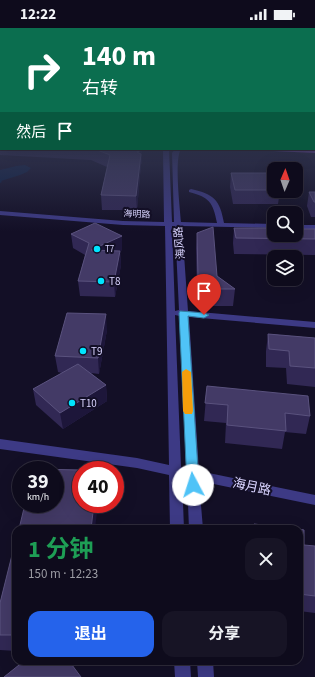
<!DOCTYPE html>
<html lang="zh">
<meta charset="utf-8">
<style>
:root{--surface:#0e0b1c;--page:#171425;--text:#f1f3f6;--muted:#9b9ba3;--line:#2e2b3b;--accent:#2563eb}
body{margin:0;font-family:"Source Sans 3","Noto Sans SC",sans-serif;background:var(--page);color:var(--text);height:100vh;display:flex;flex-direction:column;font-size:15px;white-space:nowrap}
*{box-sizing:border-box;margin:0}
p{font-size:13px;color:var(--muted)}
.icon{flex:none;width:22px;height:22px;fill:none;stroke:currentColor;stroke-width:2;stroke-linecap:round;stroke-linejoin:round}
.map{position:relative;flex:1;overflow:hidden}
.drawer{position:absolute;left:12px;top:497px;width:291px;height:140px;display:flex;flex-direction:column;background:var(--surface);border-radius:12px;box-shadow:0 4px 16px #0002,0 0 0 1px var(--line)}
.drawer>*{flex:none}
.banner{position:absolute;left:0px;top:0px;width:315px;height:122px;box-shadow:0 4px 16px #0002,0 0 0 1px var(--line);background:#0b6e4f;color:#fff;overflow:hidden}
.needle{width:26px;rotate:2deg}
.fabs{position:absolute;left:267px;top:134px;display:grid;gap:8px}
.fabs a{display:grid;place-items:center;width:36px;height:36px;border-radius:8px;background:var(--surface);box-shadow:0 4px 16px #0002,0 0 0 1px var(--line);font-size:20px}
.speed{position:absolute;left:12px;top:433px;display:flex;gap:8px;font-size:20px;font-weight:700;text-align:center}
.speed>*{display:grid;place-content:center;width:52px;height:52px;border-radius:50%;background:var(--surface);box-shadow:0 4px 16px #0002,0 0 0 1px var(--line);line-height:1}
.speed small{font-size:10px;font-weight:400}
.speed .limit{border:6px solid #d22;background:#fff;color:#111}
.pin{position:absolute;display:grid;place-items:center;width:34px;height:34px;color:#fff;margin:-41px -17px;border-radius:50% 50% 50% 0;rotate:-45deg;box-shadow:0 0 4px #0007}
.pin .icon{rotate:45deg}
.me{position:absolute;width:44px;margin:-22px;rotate:355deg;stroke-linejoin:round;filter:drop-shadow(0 0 3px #0008)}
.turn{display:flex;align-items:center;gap:14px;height:84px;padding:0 16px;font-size:18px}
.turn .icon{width:52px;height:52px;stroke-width:2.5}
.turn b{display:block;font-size:28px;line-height:34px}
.then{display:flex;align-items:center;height:38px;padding:0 16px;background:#0003;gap:8px;font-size:15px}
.round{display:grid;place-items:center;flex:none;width:42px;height:42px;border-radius:12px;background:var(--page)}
.overview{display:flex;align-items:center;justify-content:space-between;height:68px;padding:0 16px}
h1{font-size:24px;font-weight:700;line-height:30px;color:#1e9e55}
.primary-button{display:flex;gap:8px;margin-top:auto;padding:8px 16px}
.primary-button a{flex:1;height:46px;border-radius:12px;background:var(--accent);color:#fff;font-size:16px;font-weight:700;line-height:46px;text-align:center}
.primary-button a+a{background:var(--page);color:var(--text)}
.status{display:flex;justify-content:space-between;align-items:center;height:28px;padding:0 20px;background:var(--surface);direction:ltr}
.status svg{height:11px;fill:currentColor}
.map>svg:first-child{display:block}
.water{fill:#0a1f44}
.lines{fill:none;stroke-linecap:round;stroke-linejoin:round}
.minor{fill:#3d3a85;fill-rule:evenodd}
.major{fill:#c25bff;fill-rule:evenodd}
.wall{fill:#312854}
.shaded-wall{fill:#1d163a}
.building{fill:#433a66;stroke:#5a527e}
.route{fill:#4fc3f7;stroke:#337fa1}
.slow{fill:#f59e0b}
.poi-dot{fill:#00e5ff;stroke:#130f26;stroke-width:1.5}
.labels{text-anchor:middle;stroke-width:4;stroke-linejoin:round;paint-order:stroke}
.far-street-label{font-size:9px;fill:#d9d4ff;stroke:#130f26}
.far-poi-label{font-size:9px;fill:#d9d4ff;stroke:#130f26;text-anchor:start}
.street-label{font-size:11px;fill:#d9d4ff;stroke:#130f26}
.poi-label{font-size:11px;fill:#d9d4ff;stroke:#130f26;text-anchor:start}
.near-street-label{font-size:13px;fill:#d9d4ff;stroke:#130f26}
</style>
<div class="status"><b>12:22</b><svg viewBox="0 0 49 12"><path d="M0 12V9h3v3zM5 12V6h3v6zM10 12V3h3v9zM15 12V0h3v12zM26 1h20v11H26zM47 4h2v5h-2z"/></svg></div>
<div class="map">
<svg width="315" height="649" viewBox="0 0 315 649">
<rect width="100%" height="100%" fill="#130f26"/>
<path class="water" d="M25,137L31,140L27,144L20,147L1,153L2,154L0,155V142L16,138Z"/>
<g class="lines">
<g class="minor">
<path d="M163,121H169L172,194H174L172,125L175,121H181C174,131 180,180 181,194L217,195C213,174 209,169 189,164V162L191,161C214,166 220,172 224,195L274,196V200L182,198L188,283L315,294V300L189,289L199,443L315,467V477L199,453L203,501H189L187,450L182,449L184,501H170L169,447L137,440L0,421V411L137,430L169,437L165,198L123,197L0,187V183L123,193L164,194ZM172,198H175L179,282L175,283ZM175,287L180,288L186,440L181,439Z"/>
<rect x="296" y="197" width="19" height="4"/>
<path d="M174,633H190L191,649H175Z"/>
<path d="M197,633H213L214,649H198Z"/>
</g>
<path class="major" d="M270,121H315V125L273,123Z"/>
</g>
<g class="wall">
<path d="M0,112H1V121H138L142,136H141L137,182H102L101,167L107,139L91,132L0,127Z"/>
<path d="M231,145H274V163H280L278,176H233L230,159Z"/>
<path d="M309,164H315V189H311L307,178Z"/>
<path d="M234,200L315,201V227L234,226L233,215Z"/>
<path d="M197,205L217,248L235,261L233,278H208L197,267L196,220Z"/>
<path d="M71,206L122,222L120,223L121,237L115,269L80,268L78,253L85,227L73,220Z"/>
<path d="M107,302L99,346L91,345L106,357L107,373L63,401L36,377L33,361L62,345L58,344L55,328Z"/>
<path d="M268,306L315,310V359L287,356L286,340L266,339V323Z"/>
<path d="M207,358L310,388L306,406L285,404L282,421L225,415L226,395L204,393Z"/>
<path d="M299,501L304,517L315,518V585L299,583Z"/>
<path d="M16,511V623L0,622V575Z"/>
</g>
<g class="shaded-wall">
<path d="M142,122V136H141L137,182L136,168L137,124Z"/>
<path d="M122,208V222L120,223L121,237L115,269L114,254L91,222Z"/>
<path d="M106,286L107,302L99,346L98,330Z"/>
<path d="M106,357L107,373L63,401L60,385Z"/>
<path d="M94,476H98L95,501H91Z"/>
</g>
<g class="building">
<path d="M95,121H138L142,122L137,124L141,126L136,168L101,167L110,127Z"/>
<path d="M231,145H274V162H235Z"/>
<path d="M309,164H315V174H314Z"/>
<path d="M95,195L122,208L91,222L120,223L114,254L78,253L89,215L71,206Z"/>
<path d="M213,199L217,248L235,261H209L198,250L197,205Z"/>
<path d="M234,200H274V207H296V201H315V211L236,210Z"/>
<path d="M67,285L106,286L98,330L55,328Z"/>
<path d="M268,306L315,310V340L290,338L289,323L269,321Z"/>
<path d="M78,336L106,357L60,385L33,361Z"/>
<path d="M207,358L308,368L310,388L285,385L286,403L227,397L228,377L205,375Z"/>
<path d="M34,441L81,442V476H94L91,501H19L25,476H55V442H33Z"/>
<path d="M254,496L296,501H254Z"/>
<path d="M299,501L304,502V517L315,518V568L299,566Z"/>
<path d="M16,511V607H0V575Z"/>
<path d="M24,633H69L81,649H4Z"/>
</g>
<linearGradient id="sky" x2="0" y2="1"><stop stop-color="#0a0815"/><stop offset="0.55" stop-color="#333752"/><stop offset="1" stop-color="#333752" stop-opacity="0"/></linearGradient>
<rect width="315" height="203" fill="url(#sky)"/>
<path class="route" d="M180,283L204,285L209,287L204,290L188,288L199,457L197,461L193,462L189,461L187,457L179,285Z"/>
<path class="slow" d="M186,341L191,344L193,383L192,386H185L183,383L182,344Z"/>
<g class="poi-dot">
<circle cx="97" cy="221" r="4"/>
<circle cx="101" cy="253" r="4"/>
<circle cx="83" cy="323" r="4"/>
<circle cx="72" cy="375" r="4"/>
</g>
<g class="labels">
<g class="far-street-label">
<text transform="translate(137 186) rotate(3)" y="3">海明路</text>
</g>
<g class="far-poi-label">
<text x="105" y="224">T7</text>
</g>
<g class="street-label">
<text transform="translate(179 215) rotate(-95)" y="4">海风路</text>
</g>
<g class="poi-label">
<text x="109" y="257">T8</text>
<text x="91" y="327">T9</text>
<text x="80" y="379">T10</text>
</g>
<g class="near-street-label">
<text transform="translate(252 458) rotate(12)" y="5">海月路</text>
</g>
</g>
</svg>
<div class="fabs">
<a><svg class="needle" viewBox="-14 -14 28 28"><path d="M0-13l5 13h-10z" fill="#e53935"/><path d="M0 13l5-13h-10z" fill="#9b9ba3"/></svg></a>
<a><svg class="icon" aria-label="search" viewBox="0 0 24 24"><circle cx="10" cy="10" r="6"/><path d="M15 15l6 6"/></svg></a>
<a><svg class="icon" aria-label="layers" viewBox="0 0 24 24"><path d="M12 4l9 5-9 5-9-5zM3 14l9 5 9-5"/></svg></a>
</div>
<div class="speed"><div>39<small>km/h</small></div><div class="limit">40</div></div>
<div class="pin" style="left:204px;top:287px;background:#d93025"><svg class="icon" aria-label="arrive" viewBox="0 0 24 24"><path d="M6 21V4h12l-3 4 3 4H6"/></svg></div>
<svg class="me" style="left:193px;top:457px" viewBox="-20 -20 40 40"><circle r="19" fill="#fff"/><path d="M0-13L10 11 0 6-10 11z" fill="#4fc3f7"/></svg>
<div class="banner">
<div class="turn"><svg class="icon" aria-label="right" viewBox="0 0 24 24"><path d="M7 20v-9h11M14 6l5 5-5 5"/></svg><div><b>140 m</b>右转</div></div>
<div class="then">然后<svg class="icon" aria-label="arrive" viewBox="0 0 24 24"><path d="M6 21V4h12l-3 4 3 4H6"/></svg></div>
</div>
<section class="drawer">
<div class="overview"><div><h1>1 分钟</h1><p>150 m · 12:23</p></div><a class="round"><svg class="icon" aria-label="close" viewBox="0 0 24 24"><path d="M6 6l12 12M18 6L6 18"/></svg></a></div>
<div class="primary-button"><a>退出</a><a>分享</a></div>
</section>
</div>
